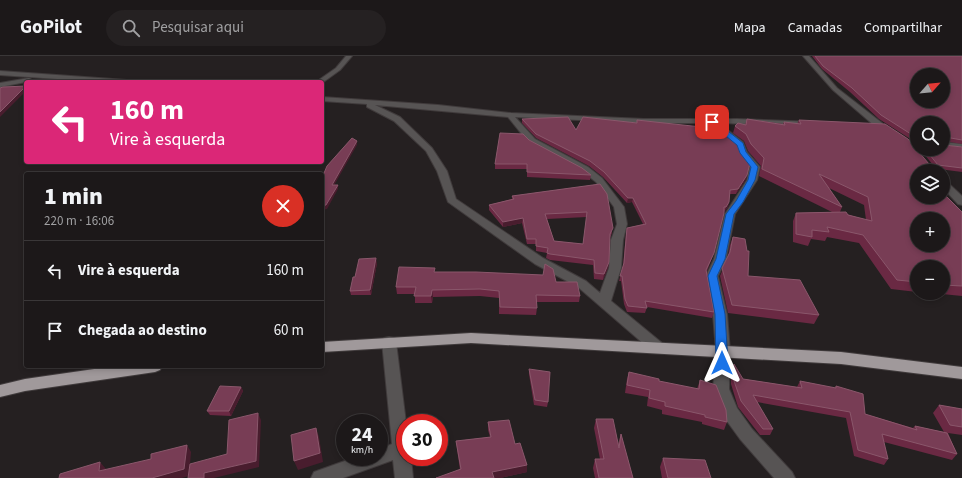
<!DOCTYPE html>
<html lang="pt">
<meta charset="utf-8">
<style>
:root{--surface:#1c1819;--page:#252122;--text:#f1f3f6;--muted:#a0a0a2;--line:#3a3738}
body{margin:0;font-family:"Source Sans 3",sans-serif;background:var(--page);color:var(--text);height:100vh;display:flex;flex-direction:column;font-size:15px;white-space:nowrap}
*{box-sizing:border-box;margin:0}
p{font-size:13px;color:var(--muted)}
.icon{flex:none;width:22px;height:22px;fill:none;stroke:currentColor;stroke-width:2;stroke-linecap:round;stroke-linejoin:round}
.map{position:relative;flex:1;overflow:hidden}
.drawer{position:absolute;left:24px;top:116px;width:300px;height:196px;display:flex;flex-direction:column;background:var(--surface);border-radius:4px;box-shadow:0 2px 6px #0003,0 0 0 1px var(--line)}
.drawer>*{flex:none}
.guide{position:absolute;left:24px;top:24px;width:300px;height:84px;border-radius:4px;box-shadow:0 2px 6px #0003,0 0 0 1px var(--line);background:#db2777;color:#fff;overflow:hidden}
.needle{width:26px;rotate:63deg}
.buttons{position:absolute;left:910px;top:12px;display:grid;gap:8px}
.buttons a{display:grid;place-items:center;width:40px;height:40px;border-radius:50%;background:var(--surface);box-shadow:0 2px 6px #0003,0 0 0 1px var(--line);font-size:20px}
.speed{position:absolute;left:336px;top:358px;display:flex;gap:8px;font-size:20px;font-weight:700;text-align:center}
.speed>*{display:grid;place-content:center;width:52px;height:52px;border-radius:50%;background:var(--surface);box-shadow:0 2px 6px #0003,0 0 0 1px var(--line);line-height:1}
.speed small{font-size:10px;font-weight:400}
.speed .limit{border:6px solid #d22;background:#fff;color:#111}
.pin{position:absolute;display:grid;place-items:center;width:34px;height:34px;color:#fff;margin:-17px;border-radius:8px;box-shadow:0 2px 6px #0006}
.me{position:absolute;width:44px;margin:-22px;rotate:0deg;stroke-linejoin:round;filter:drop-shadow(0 0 3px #0008)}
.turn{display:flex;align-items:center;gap:14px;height:84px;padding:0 20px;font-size:18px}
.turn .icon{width:52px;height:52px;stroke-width:2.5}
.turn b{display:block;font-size:28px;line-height:34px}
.round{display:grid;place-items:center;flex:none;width:42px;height:42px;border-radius:21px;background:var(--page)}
.summary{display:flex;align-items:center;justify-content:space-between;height:68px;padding:0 20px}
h1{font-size:24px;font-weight:800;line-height:30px}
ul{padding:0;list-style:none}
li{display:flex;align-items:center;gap:12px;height:60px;padding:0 20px;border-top:1px solid var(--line)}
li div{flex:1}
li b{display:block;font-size:15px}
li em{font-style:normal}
header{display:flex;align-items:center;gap:24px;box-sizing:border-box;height:56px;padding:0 20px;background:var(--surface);border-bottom:1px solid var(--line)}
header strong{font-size:19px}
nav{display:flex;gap:22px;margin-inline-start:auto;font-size:14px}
.search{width:280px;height:36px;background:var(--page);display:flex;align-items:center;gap:10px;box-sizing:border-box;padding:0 14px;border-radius:22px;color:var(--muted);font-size:15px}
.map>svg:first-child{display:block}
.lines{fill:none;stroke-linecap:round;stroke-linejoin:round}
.minor-casing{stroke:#403b3c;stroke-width:2}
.highway-casing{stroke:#403b3c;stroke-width:2}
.minor{fill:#575454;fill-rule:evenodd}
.highway{fill:#a0999b;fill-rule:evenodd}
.wall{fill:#6a2943;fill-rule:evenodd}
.shaded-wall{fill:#491d2e}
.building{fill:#783d55;stroke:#8a576b;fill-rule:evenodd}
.route{fill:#1a73e8;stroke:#114b97}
</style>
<header>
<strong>GoPilot</strong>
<div class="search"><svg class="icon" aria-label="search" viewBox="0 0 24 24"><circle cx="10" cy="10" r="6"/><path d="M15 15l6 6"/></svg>Pesquisar aqui</div>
<nav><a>Mapa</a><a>Camadas</a><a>Compartilhar</a></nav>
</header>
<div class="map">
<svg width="962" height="422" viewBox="0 0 962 422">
<rect width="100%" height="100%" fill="#252021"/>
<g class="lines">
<g class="minor-casing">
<g id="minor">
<path d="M346,0H352L340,14L322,27L316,26L336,12Z"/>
<path d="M803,0H809L837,32L882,67V71H876L833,34Z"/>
<path d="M0,15L127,24L130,26H100L0,19Z"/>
<path d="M29,22L32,24L31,25L0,31V27Z"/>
<path d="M322,41L438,49L511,57L644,63H737L816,66L817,68L813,70L719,67L743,86L747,96L760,111L757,124L735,158L726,203L718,220L727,258L730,295L729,333L737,352L752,373L792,416L795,422H774L740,383L724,361L713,333L716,295L713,258L706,220L714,203L725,158L747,124L750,111L739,97L736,89L709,67H644L515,61L535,83L588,111L602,122L624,151L627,168L623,184L621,212L611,245L662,287L664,291L662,295L657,296L652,295L578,231L535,208L448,146L437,115L426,95L394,65L367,51V48L322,45ZM375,49L508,61L529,87L582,115L596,126L614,151L617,168L611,184L609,212L600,237L586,225L543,202L456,143L447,115L432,92L400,61Z"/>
<path d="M908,84L917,85V91L905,89V85Z"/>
<path d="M943,86L962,88V94L943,92Z"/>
<path d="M943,124L946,125L962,140V149L958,148L943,132Z"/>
<path d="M389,281L394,282L396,286L406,367L405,401H411L413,422H395L393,404L343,422H311L314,416L356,401H379V393L392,388L382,286L384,282Z"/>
</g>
</g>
<g class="highway-casing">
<g id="highway">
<path d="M471,277L841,296L962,311V323L841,308L471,287L322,296V286Z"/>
<path d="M115,310H162L160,314L155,316L25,335L0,341V329L25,323Z"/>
</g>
</g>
<use href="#minor" class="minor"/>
<use href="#highway" class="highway"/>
</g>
<g class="wall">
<path d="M812,0H962V88L944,85V89L962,91V116L939,113L945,139L962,156V240L932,237H943V211H917V236L891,233L859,187L827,181L825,185L811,183L808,190L793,186V165L796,157L832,156L759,120L761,110L748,95L744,85L733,77L735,70L745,69L747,63L783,68L784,66L797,68L799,64L929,108L933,109L920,93H943L917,67V90L912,84L879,63L850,36L822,13ZM829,132L864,149L866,164L840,156L842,151Z"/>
<path d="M522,63L576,74L747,119L746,123L736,138H730L728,151L724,156L714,197L707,215L714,256L712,262L647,251L645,257L627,256L624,248L621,225H619L623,210L626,177L627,172L643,168L632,146L627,147L603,121L589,110L536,82L522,67Z"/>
<path d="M529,84L591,119L590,124L527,121V113H495V108Z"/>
<path d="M600,128L612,177L610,182L609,206L608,212L603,224L594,223L593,209L550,204L546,202L547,197L536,195V188H527L522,167L503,171L489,154V149L512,143V140ZM587,161L583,188L554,185L547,163Z"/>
<path d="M733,181L748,220L819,259L814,268L728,257L720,220L728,201L730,189Z"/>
<path d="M377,207L371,239H351L350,235L355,221Z"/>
<path d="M435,216L556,226L580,240L579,246H536L537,252L536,259L499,258V242L480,240L433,241L432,247H415V238H397L396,231Z"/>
<path d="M734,308L743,323L797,331L800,325L835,332L836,330L865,358L913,372L915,370L944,376L933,357L939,349L962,353V379L948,377L957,398L952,404L884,386L888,403L884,409L854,400L846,362L757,346L773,373L770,379H760L738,351L731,328V314Z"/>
<path d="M529,313L548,346L547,351L534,349L529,318Z"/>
<path d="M629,316L659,325L697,333L700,324L727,366L724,374L702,368V366L662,358V354L647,350L648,341L625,337L627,323Z"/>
<path d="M241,331L243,335L231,360L210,359L207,355Z"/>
<path d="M596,363L618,388L621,378L633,422H595L593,412L595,403H600L594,372Z"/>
<path d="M488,366L515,388L527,416L500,422H436L460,414L457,393L456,385L490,381L488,374Z"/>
<path d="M663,402L711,422H662L660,411Z"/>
</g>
<g class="shaded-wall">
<path d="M26,30V35L0,61V56Z"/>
<path d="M357,85V89L332,133V129Z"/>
<path d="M747,119L746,123L736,138L738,133Z"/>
<path d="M338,129V133L327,153L322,154V150Z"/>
<path d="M628,142H633L632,146L627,147Z"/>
<path d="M729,146L728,151L724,156L726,151Z"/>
<path d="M523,162L522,167L503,171V166Z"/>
<path d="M376,202L377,207L371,239L370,234Z"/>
<path d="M609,206L608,212L603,224L604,218Z"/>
<path d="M432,234L433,241L432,247L431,240Z"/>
<path d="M241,331L243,335L231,360L229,355Z"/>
<path d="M258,357L261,364L259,411L214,422H204V417L256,405Z"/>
<path d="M316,372L319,381L323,406L298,414L294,405Z"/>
<path d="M187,389L191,396L189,420L182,422H152Z"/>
<path d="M100,406L106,413L99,415Z"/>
<path d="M527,409V416L500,422H492V416Z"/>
</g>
<g class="building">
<path d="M815,0H962V84L945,81L944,82V89L962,91V112L938,109L925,93H943V67H917V84L914,80L881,59L852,32L823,10ZM917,19H943V45H917Z"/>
<path d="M26,30L0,56V32L3,31Z"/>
<path d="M568,61L576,74L583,61L637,67V64L655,66L720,73L726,81L728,79L736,86L739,93L750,107L747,119L738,133L730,134L729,146L726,151H724V157L714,197L706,214L714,256L645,245L647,252L628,250L625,243L622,220H620L624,207L627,172L646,168L633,142H628L604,116L590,105L536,78L522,63Z"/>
<path d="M747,63L785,69L784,66L801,68L799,64L885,68L908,83L929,108L938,109L939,115H917V141H943V133L945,139L962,156V230L943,229V211H917V226L897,224L863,179L827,171L829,176L812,174V181L796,178V157L846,156L848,159L872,165L868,141L819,118L842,151L762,113L764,102L751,88L746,78L735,70L738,67L746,69ZM917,163H943V189H917Z"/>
<path d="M500,77L523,78L529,84L582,112L591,119L527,116V108H495Z"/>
<path d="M352,82L357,85L332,129H338L326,149L322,150V122L327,110Z"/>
<path d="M600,128L607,138L613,172L610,178L609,206L604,218L595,217L594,204L550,198L547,197L548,192L536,190V183H527L523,162L503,166L489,149L514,143L512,140ZM587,156L583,188L554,185L545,158Z"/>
<path d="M733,181L745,183L747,195H749L748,220L800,224L819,259L732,249L722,212L730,196Z"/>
<path d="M376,202L370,234L350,235L353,221H355L359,203Z"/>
<path d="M545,208L553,213L556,226H577L580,240L536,239L537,252L500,251L499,235L480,233L432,234L431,240H414L416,231H396L399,211L435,212L434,216H476L543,219Z"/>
<path d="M734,308L743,323L802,332L800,325L836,332V330L863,338L865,358L917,374L915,370L947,377L957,398L882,378L888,403L858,394L850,356L753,339L773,373H763L741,345L733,322Z"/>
<path d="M529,313L550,316L548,346L535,344Z"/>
<path d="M629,316L659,323V325L699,333L700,324L716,329L726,354L727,366L705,361V359L665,350V346L649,342L650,334L627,329Z"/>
<path d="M220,330L241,331L229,355H207Z"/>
<path d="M939,349L962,353V371L950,369Z"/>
<path d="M258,357L256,405L204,417V422H188L190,408L227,398L229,364Z"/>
<path d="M596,363H613L619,392L621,378L633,422H599L595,403H604Z"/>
<path d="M509,364L515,388L520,387L527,409L492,416L494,422H436L461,413L456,385L491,381L488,366Z"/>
<path d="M316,372L320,397L294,405L291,379Z"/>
<path d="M187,389L184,413L152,422H59L60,418L100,406L99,415L151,403V398Z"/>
<path d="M663,402L705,404L711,422H668Z"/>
</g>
<path class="route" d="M710,64H714L743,87L746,96L758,111L755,124L743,146L734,158L725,203L717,220L725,258L728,307L726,310H718L716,307L715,258L708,220L716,203L726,158L736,145L748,124L751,111L740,97L737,89L710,67Z"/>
</svg>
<div class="buttons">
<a><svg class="needle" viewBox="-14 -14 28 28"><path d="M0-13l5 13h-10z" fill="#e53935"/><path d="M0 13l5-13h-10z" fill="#a0a0a2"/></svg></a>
<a><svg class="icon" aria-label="search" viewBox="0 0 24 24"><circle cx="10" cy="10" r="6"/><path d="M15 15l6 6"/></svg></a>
<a><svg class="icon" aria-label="layers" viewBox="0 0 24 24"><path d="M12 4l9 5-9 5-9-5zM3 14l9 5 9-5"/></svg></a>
<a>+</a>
<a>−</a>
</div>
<div class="speed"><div>24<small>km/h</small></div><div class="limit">30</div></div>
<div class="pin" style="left:712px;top:66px;background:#d93025"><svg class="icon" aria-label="arrive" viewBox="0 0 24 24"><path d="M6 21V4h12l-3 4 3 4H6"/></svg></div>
<svg class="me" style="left:722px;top:307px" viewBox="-20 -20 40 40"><path d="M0-17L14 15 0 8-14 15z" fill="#1a73e8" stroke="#fff" stroke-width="4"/></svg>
<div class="guide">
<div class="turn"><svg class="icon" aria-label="left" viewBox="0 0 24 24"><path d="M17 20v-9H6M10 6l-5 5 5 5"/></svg><div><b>160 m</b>Vire à esquerda</div></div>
</div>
<section class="drawer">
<div class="summary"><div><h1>1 min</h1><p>220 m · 16:06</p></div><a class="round" style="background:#d93025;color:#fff"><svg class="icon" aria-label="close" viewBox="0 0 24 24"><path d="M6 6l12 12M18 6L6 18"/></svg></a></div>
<ul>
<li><svg class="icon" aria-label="left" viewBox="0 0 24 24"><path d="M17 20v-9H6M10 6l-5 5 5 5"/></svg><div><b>Vire à esquerda</b></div><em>160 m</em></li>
<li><svg class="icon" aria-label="arrive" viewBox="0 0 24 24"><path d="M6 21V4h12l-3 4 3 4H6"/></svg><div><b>Chegada ao destino</b></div><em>60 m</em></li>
</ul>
</section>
</div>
